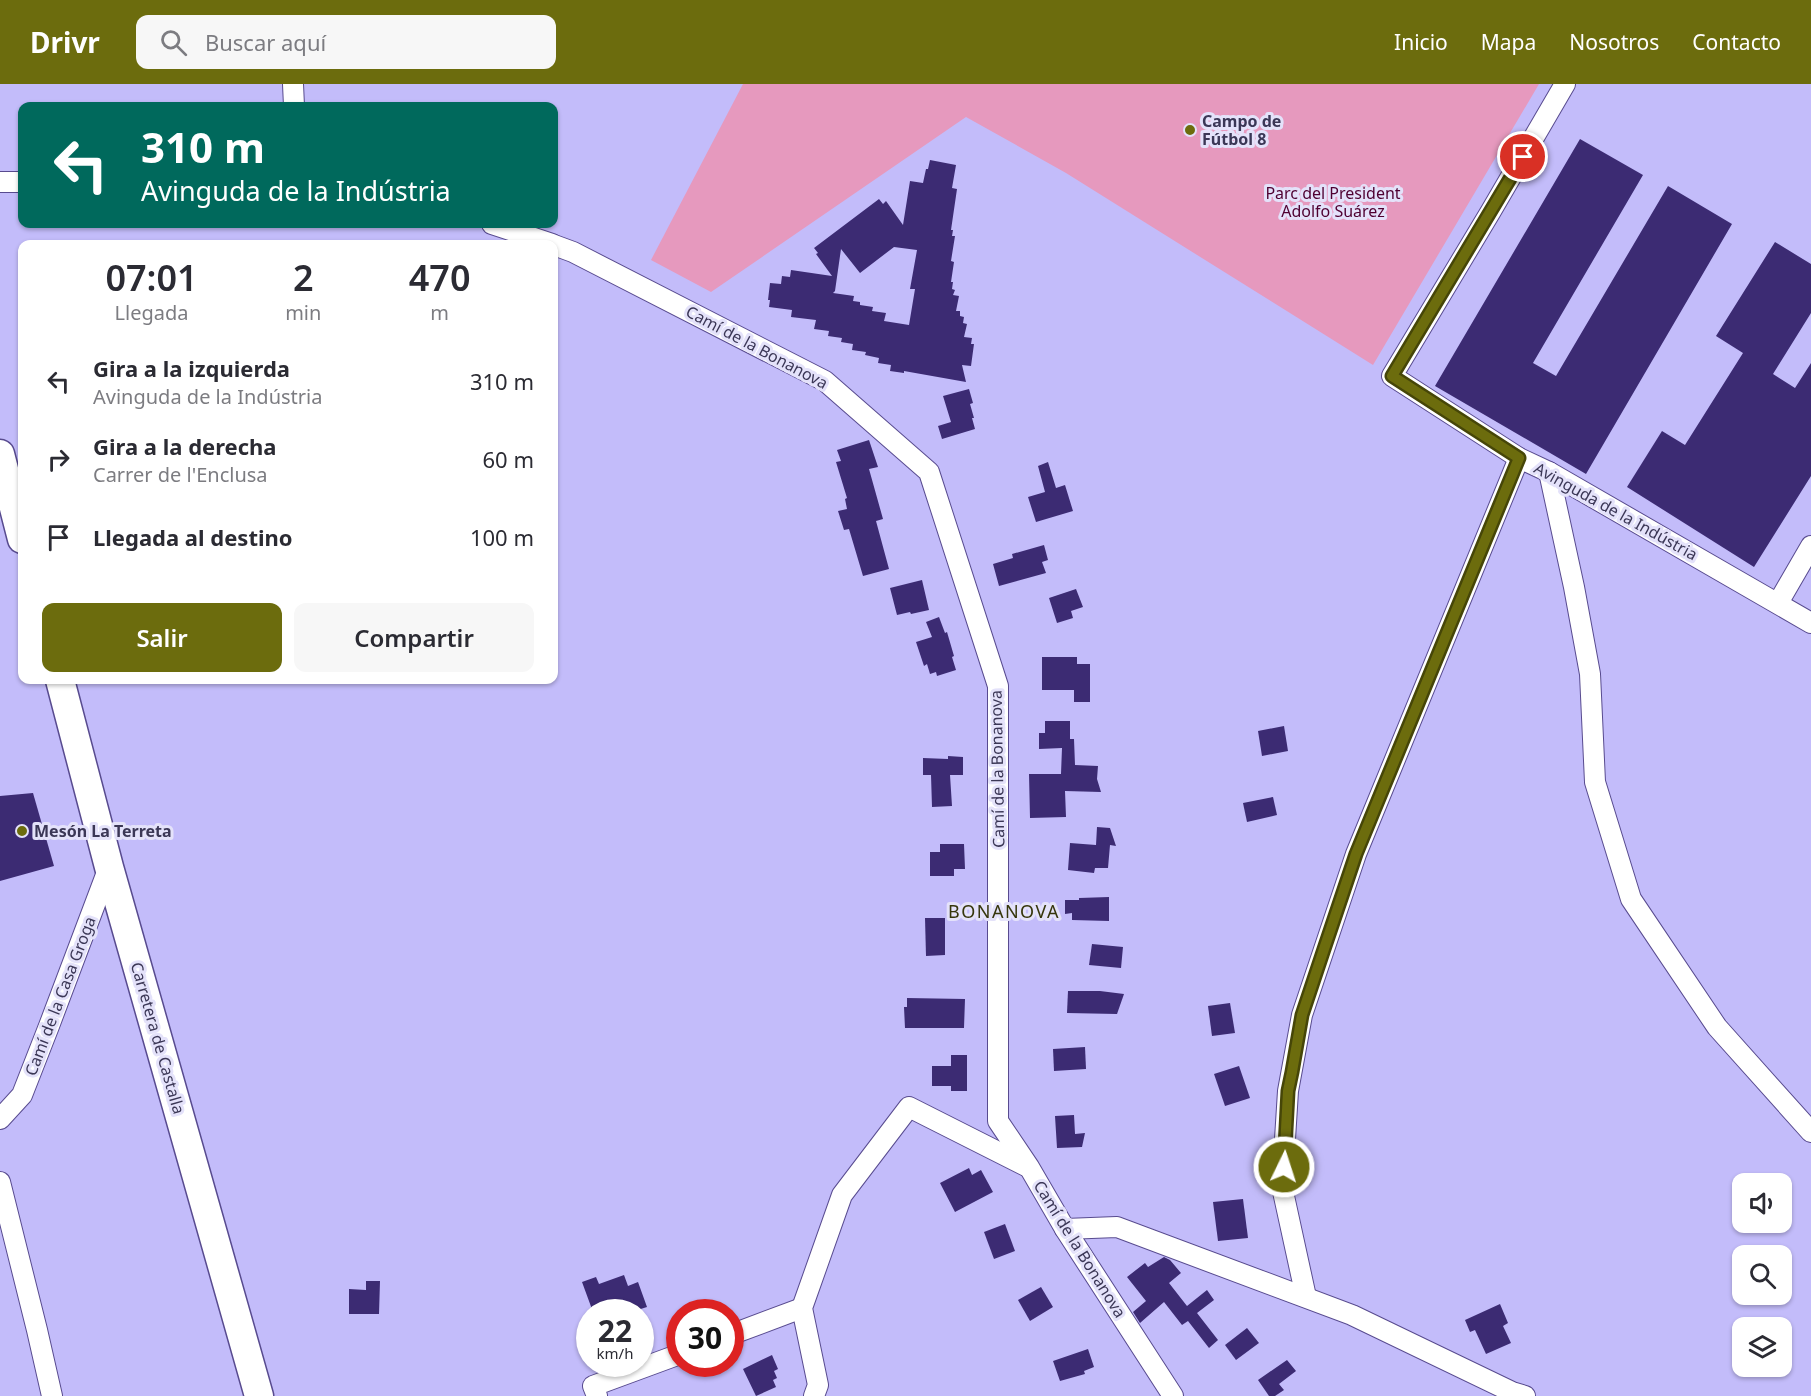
<!DOCTYPE html>
<html lang="es">
<meta charset="utf-8">
<style>
:root{--surface:#fff;--page:#f7f7f7;--text:#2b2b33;--muted:#7c7c81;--accent:#6c6c0d}
body{margin:0;font-family:"Noto Sans",sans-serif;background:var(--page);color:var(--text);height:100vh;display:flex;flex-direction:column;font-size:22px;white-space:nowrap}
*{box-sizing:border-box;margin:0}
p{font-size:20px;color:var(--muted)}
.icon{flex:none;width:33px;height:33px;fill:none;stroke:currentColor;stroke-width:2;stroke-linecap:round;stroke-linejoin:round}
.map{position:relative;flex:1;overflow:hidden}
.side{position:absolute;left:18px;top:156px;width:540px;height:444px;display:flex;flex-direction:column;background:var(--surface);border-radius:12px;box-shadow:0 2px 4px #0004}
.side>*{flex:none}
.hud{position:absolute;left:18px;top:18px;width:540px;height:126px;border-radius:12px;box-shadow:0 2px 4px #0004;background:#00695c;color:#fff;overflow:hidden}
.buttons{position:absolute;left:1732px;top:1089px;display:grid;gap:12px}
.buttons a{display:grid;place-items:center;width:60px;height:60px;border-radius:12px;background:var(--surface);box-shadow:0 2px 4px #0004;font-size:30px}
.speed{position:absolute;left:576px;top:1215px;display:flex;gap:12px;font-size:30px;font-weight:700;text-align:center}
.speed>*{display:grid;place-content:center;width:78px;height:78px;border-radius:50%;background:var(--surface);box-shadow:0 2px 4px #0004;line-height:1}
.speed small{font-size:15px;font-weight:400}
.speed .limit{border:9px solid #d22;background:#fff;color:#111}
.pin{position:absolute;display:grid;place-items:center;width:51px;height:51px;color:#fff;margin:-26px;border:3px solid #fff;border-radius:50%;box-shadow:0 2px 6px #0007}
.me{position:absolute;width:66px;margin:-33px;rotate:4deg;stroke-linejoin:round;filter:drop-shadow(0 0 4px #0008)}
.turn{display:flex;align-items:center;gap:21px;height:126px;padding:0 24px;font-size:27px}
.turn .icon{width:78px;height:78px;stroke-width:2.5}
.turn b{display:block;font-size:42px;line-height:51px}
.eta{display:flex;justify-content:space-evenly;align-items:center;height:102px;text-align:center}
.eta b{font-size:36px;font-weight:600;line-height:42px}
.action{display:flex;gap:12px;margin-top:auto;padding:12px 24px}
.action a{flex:1;height:69px;border-radius:12px;background:var(--accent);color:#fff;font-size:24px;font-weight:600;line-height:69px;text-align:center}
.action a+a{background:var(--page);color:var(--text)}
ul{padding:0;list-style:none}
li{display:flex;align-items:center;gap:18px;height:78px;padding:0 24px}
li div{flex:1}
li b{display:block;font-size:22px}
li em{font-style:normal}
header{display:flex;align-items:center;gap:36px;box-sizing:border-box;height:84px;padding:0 30px;background:var(--accent);color:#fff}
header strong{font-size:28px}
nav{display:flex;gap:33px;margin-inline-start:auto;font-size:21px}
.search{width:420px;height:54px;background:var(--page);display:flex;align-items:center;gap:15px;box-sizing:border-box;padding:0 21px;border-radius:12px;color:var(--muted);font-size:22px}
.map>svg:first-child{display:block}
.green{fill:#e699be}
.building{fill:#3c2b73;fill-rule:evenodd}
.lines{fill:none;stroke-linecap:round;stroke-linejoin:round}
.minor-casing{stroke:#584b8f;stroke-width:22}
.secondary-casing{stroke:#584b8f;stroke-width:31}
.minor{stroke:#fff;stroke-width:20}
.secondary{stroke:#fff;stroke-width:28}
.route-casing{stroke:#464608;stroke-width:15}
.route{stroke:#6c6c0d;stroke-width:10}
.poi-dot{fill:#6c6c0d;stroke:#e4e2fa;stroke-width:2}
.labels{text-anchor:middle;stroke-width:6;stroke-linejoin:round;paint-order:stroke}
.poi-label{font-size:16px;font-weight:bold;fill:#3b3756;stroke:#e4e2fa;text-anchor:start}
.park-label{font-size:16px;fill:#4f0031;stroke:#e4e2fa}
.street-label{font-size:16px;fill:#3b3756;stroke:#e4e2fa}
.neighbourhood-label{font-size:18px;letter-spacing:1.5px;fill:#36360c;stroke:#e4e2fa}
</style>
<header>
<strong>Drivr</strong>
<div class="search"><svg class="icon" aria-label="search" viewBox="0 0 24 24"><circle cx="10" cy="10" r="6"/><path d="M15 15l6 6"/></svg>Buscar aquí</div>
<nav><a>Inicio</a><a>Mapa</a><a>Nosotros</a><a>Contacto</a></nav>
</header>
<div class="map">
<svg width="1811" height="1312" viewBox="0 0 1811 1312">
<rect width="100%" height="100%" fill="#c3bcfa"/>
<path class="green" d="M743,0H1539L1373,281L1066,89L966,33L711,208L651,176Z"/>
<g class="building">
<path d="M1580,55L1643,91L1533,279L1556,292L1668,102L1732,140L1586,390L1435,302Z"/>
<path d="M930,76L956,81L952,104L957,105L951,146H953L952,152H955L951,177L954,178L951,198H953L952,205L955,206L953,211L959,212L956,227H960V232L964,233L963,239L967,240L964,253L972,254L971,260H974L971,282L962,281L966,298L904,287V289L890,287L891,281L878,279L879,274L865,271L866,268L852,266L853,260L841,258L842,254L828,252L829,247L814,245L816,236L791,233L792,226L769,223L770,216H768L770,199L781,200L782,192L790,193L791,186L832,192L816,170L818,169L814,164L879,115L883,120L886,117L903,141L910,97L923,99L926,85H928ZM894,163L917,166L910,205H915L909,241L884,237L886,229L872,227L873,223L860,221V218L853,217L854,212L833,209L835,207L841,165L860,189Z"/>
<path d="M1775,158L1811,180V229L1773,290L1795,304L1811,279V392L1754,483L1627,403L1662,347L1685,361L1743,269L1716,252Z"/>
<path d="M969,305L973,319L970,320L974,334H972L975,345L942,355L938,342L951,338L943,312Z"/>
<path d="M869,356L878,383L869,385L883,435L876,437L889,485L863,492L849,445L844,446L838,427L847,425L845,415L847,414L836,378L841,377L837,366Z"/>
<path d="M1048,378L1056,404L1065,401L1073,427L1036,438L1028,413L1045,408L1038,382Z"/>
<path d="M1044,461L1048,476L1042,478L1046,489L999,502L993,480L1013,474L1012,470Z"/>
<path d="M922,496L929,526L911,530L910,528L897,531L890,504Z"/>
<path d="M1076,505L1083,523L1071,527L1073,534L1057,539L1049,514Z"/>
<path d="M939,533L945,549L947,548L954,572L952,573L956,586L937,592L936,588L930,590L927,580L924,582L916,558L932,553L926,538Z"/>
<path d="M1042,573H1077V580H1090V618H1074V606H1042Z"/>
<path d="M1045,637H1070V655H1074L1075,681L1098,682L1097,695L1101,708L1065,707L1066,733L1030,734L1029,690H1061L1062,664L1039,665V649H1045Z"/>
<path d="M1284,642L1288,667L1262,672L1258,647Z"/>
<path d="M948,672L963,673V691H950L952,722L932,723L931,691H923V674L948,675Z"/>
<path d="M33,709L54,782L0,797V712Z"/>
<path d="M1273,713L1277,731L1247,738L1243,719Z"/>
<path d="M1097,743L1110,744L1116,762L1110,761L1108,784H1095L1094,789L1068,786L1070,759L1096,761Z"/>
<path d="M940,760H964L965,785H954V792H930V768H940Z"/>
<path d="M1109,813V837L1072,836V829L1065,830V816H1079V814Z"/>
<path d="M925,834H945V871L926,872Z"/>
<path d="M1092,860L1123,863L1121,884L1089,881Z"/>
<path d="M1068,907H1100L1124,910L1117,930L1067,929Z"/>
<path d="M907,914L965,915L964,944H905L904,923H907Z"/>
<path d="M1230,919L1235,949L1212,952L1208,922Z"/>
<path d="M1085,963L1086,985L1054,987L1053,965Z"/>
<path d="M951,971H967V1007H951V1002H932V982H951Z"/>
<path d="M1239,982L1250,1014L1225,1022L1214,990Z"/>
<path d="M1074,1031L1075,1050L1085,1049L1082,1063L1057,1064L1055,1032Z"/>
<path d="M969,1084L972,1091L981,1086L993,1108L955,1128L940,1099Z"/>
<path d="M1243,1115L1248,1154L1218,1157L1213,1118Z"/>
<path d="M1005,1140L1015,1167L994,1175L984,1148Z"/>
<path d="M1164,1173L1170,1176L1181,1189L1169,1199L1187,1222L1207,1206L1214,1216L1197,1229L1218,1256L1209,1264L1188,1237L1182,1241L1164,1218L1140,1239L1133,1228L1146,1217L1127,1193L1145,1179L1148,1183Z"/>
<path d="M624,1191L628,1202L638,1198L647,1223L631,1228H593L582,1198L596,1193L599,1200Z"/>
<path d="M366,1197H380L379,1230H349V1205L366,1206Z"/>
<path d="M1041,1203L1053,1223L1030,1237L1018,1216Z"/>
<path d="M1500,1220L1508,1239L1503,1242L1511,1259L1486,1270L1475,1246L1470,1248L1465,1236Z"/>
<path d="M1247,1244L1259,1259L1236,1276L1225,1261Z"/>
<path d="M1088,1265L1094,1283L1084,1287L1085,1290L1060,1297L1053,1277Z"/>
<path d="M772,1271L778,1285L774,1287L777,1294L773,1296L776,1303L756,1312L743,1285Z"/>
<path d="M1287,1276L1296,1287L1279,1300L1284,1306L1275,1312H1269L1258,1296Z"/>
</g>
<g class="lines">
<g class="minor-casing">
<g id="minor">
<path d="M293,0L294,22"/>
<path d="M1565,0L1491,127L1392,292L1519,374L1549,388L1811,539"/>
<path d="M0,98H22"/>
<path d="M492,140L552,160"/>
<path d="M554,161L573,168L825,297L929,388L998,602V1037L1029,1083L1065,1145L1173,1312"/>
<path d="M1549,388L1574,503L1590,590L1595,698L1631,815L1717,943L1811,1048"/>
<path d="M1778,519L1811,462"/>
<path d="M0,1035L22,1011L49,942L109,783"/>
<path d="M0,1098L37,1246L52,1312"/>
<path d="M1065,1145L1117,1143L1352,1231L1512,1308L1525,1312"/>
<path d="M1306,1213L1282,1103L1288,1007L1302,931L1356,770L1519,374"/>
<path d="M730,1251L802,1224"/>
<path d="M597,1312L593,1302L680,1270"/>
<path d="M814,1312L818,1301L802,1224L842,1111L909,1023L1026,1082"/>
</g>
</g>
<g class="secondary-casing">
<g id="secondary">
<path d="M0,370L22,455"/>
<path d="M60,596L109,783L259,1312"/>
</g>
</g>
<use href="#minor" class="minor"/>
<use href="#secondary" class="secondary"/>
</g>
<g class="lines">
<g class="route-casing">
<path id="route" d="M1284,1083L1288,1007L1292,988L1302,931L1322,871L1356,770L1519,374L1392,292L1523,73"/>
</g>
<use href="#route" class="route"/>
</g>
<g class="poi-dot">
<circle cx="1190" cy="46" r="6"/>
<circle cx="22" cy="747" r="6"/>
</g>
<g class="labels">
<g class="poi-label">
<text x="1202" y="43">Campo de<tspan x="1202" dy="18">Fútbol 8</tspan></text>
<text x="34" y="753">Mesón La Terreta</text>
</g>
<g class="park-label">
<text x="1333" y="115">Parc del President<tspan x="1333" dy="18">Adolfo Suárez</tspan></text>
</g>
<g class="street-label">
<text transform="translate(757 263) rotate(28)" y="6">Camí de la Bonanova</text>
<text transform="translate(1616 427) rotate(29)" y="6">Avinguda de la Indústria</text>
<text transform="translate(997 685) rotate(-91)" y="6">Camí de la Bonanova</text>
<text transform="translate(60 912) rotate(-69)" y="6">Camí de la Casa Groga</text>
<text transform="translate(158 954) rotate(74)" y="6">Carretera de Castalla</text>
<text transform="translate(1080 1165) rotate(58)" y="6">Camí de la Bonanova</text>
</g>
<g class="neighbourhood-label">
<text x="1004" y="834">BONANOVA</text>
</g>
</g>
</svg>
<div class="buttons">
<a><svg class="icon" aria-label="sound" viewBox="0 0 24 24"><path d="M4 9h4l5-4v14l-5-4H4zM17 9q2 3 0 6"/></svg></a>
<a><svg class="icon" aria-label="search" viewBox="0 0 24 24"><circle cx="10" cy="10" r="6"/><path d="M15 15l6 6"/></svg></a>
<a><svg class="icon" aria-label="layers" viewBox="0 0 24 24"><path d="M12 4l9 5-9 5-9-5zM3 14l9 5 9-5"/></svg></a>
</div>
<div class="speed"><div>22<small>km/h</small></div><div class="limit">30</div></div>
<div class="pin" style="left:1523px;top:73px;background:#d93025"><svg class="icon" aria-label="arrive" viewBox="0 0 24 24"><path d="M6 21V4h12l-3 4 3 4H6"/></svg></div>
<svg class="me" style="left:1284px;top:1083px" viewBox="-20 -20 40 40"><circle r="17" fill="#6c6c0d" stroke="#fff" stroke-width="3"/><path d="M0-11L8 9 0 5-8 9z" fill="#fff"/></svg>
<div class="hud">
<div class="turn"><svg class="icon" aria-label="left" viewBox="0 0 24 24"><path d="M17 20v-9H6M10 6l-5 5 5 5"/></svg><div><b>310 m</b>Avinguda de la Indústria</div></div>
</div>
<section class="side">
<div class="eta">
<div><b>07:01</b><p>Llegada</p></div>
<div><b>2</b><p>min</p></div>
<div><b>470</b><p>m</p></div>
</div>
<ul>
<li><svg class="icon" aria-label="left" viewBox="0 0 24 24"><path d="M17 20v-9H6M10 6l-5 5 5 5"/></svg><div><b>Gira a la izquierda</b><p>Avinguda de la Indústria</p></div><em>310 m</em></li>
<li><svg class="icon" aria-label="right" viewBox="0 0 24 24"><path d="M7 20v-9h11M14 6l5 5-5 5"/></svg><div><b>Gira a la derecha</b><p>Carrer de l'Enclusa</p></div><em>60 m</em></li>
<li><svg class="icon" aria-label="arrive" viewBox="0 0 24 24"><path d="M6 21V4h12l-3 4 3 4H6"/></svg><div><b>Llegada al destino</b></div><em>100 m</em></li>
</ul>
<div class="action"><a>Salir</a><a>Compartir</a></div>
</section>
</div>
